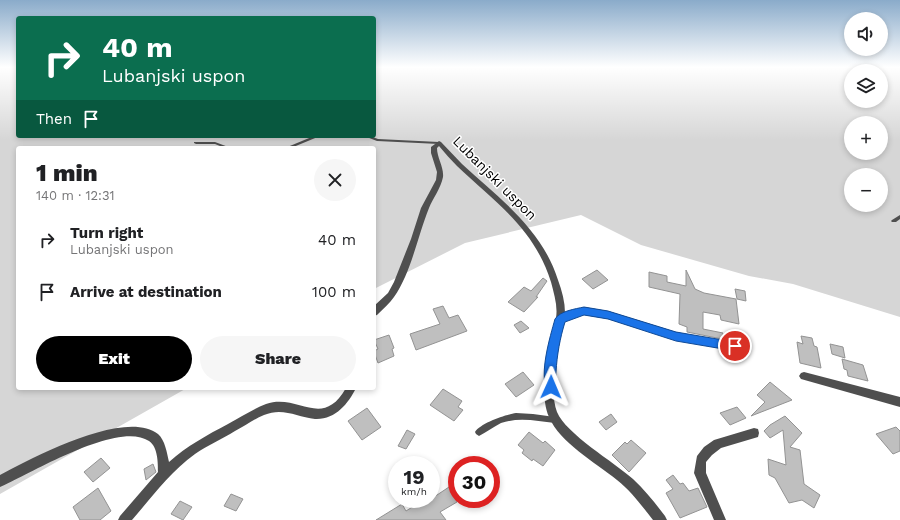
<!DOCTYPE html>
<meta charset="utf-8">
<style>
:root{--surface:#fff;--page:#f6f6f6;--text:#202124;--muted:#757577;--accent:#000}
body{margin:0;font-family:"Work Sans",sans-serif;background:var(--page);color:var(--text);height:100vh;display:flex;flex-direction:column;font-size:15px;white-space:nowrap}
*{box-sizing:border-box;margin:0}
p{font-size:13px;color:var(--muted)}
.icon{flex:none;width:22px;height:22px;fill:none;stroke:currentColor;stroke-width:2;stroke-linecap:round;stroke-linejoin:round}
.map{position:relative;flex:1;overflow:hidden}
.panel{position:absolute;left:16px;top:146px;width:360px;height:244px;display:flex;flex-direction:column;background:var(--surface);border-radius:4px;box-shadow:0 2px 6px #0003}
.panel>*{flex:none}
.top-card{position:absolute;left:16px;top:16px;width:360px;height:122px;border-radius:4px;box-shadow:0 2px 6px #0003;background:#0b6e4f;color:#fff;overflow:hidden}
.tools{position:absolute;left:844px;top:12px;display:grid;gap:8px}
.tools a{display:grid;place-items:center;width:44px;height:44px;border-radius:50%;background:var(--surface);box-shadow:0 2px 6px #0003;font-size:20px}
.speed{position:absolute;left:388px;top:456px;display:flex;gap:8px;font-size:20px;font-weight:700;text-align:center}
.speed>*{display:grid;place-content:center;width:52px;height:52px;border-radius:50%;background:var(--surface);box-shadow:0 2px 6px #0003;line-height:1}
.speed small{font-size:10px;font-weight:400}
.speed .limit{border:6px solid #d22;background:#fff;color:#111}
.pin{position:absolute;display:grid;place-items:center;width:34px;height:34px;color:#fff;margin:-17px;border:2px solid #fff;border-radius:50%;box-shadow:0 1px 4px #0007}
.me{position:absolute;width:44px;margin:-22px;rotate:1deg;stroke-linejoin:round;filter:drop-shadow(0 0 3px #0008)}
.turn{display:flex;align-items:center;gap:14px;height:84px;padding:0 20px;font-size:18px}
.turn .icon{width:52px;height:52px;stroke-width:2.5}
.turn b{display:block;font-size:28px;line-height:34px}
.then{display:flex;align-items:center;height:38px;padding:0 20px;background:#0003;gap:8px;font-size:15px}
.round{display:grid;place-items:center;flex:none;width:42px;height:42px;border-radius:21px;background:var(--page)}
.headline{display:flex;align-items:center;justify-content:space-between;height:68px;padding:0 20px}
h1{font-size:24px;font-weight:800;line-height:30px}
.action{display:flex;gap:8px;margin-top:auto;padding:8px 20px}
.action a{flex:1;height:46px;border-radius:24px;background:var(--accent);color:#fff;font-size:16px;font-weight:800;line-height:46px;text-align:center}
.action a+a{background:var(--page);color:var(--text)}
ul{padding:0;list-style:none}
li{display:flex;align-items:center;gap:12px;height:52px;padding:0 20px}
li div{flex:1}
li b{display:block;font-size:15px}
li em{font-style:normal}
.map>svg:first-child{display:block}
.green{fill:#d6d6d6;fill-rule:evenodd}
.building{fill:#bfbfbf;stroke:#939393}
.lines{fill:none;stroke-linecap:round;stroke-linejoin:round}
.service{fill:#4f4f4f;fill-rule:evenodd}
.minor{fill:#4f4f4f;fill-rule:evenodd}
.route{fill:#1a73e8;stroke:#114b97}
.labels{text-anchor:middle;stroke-width:3;stroke-linejoin:round;paint-order:stroke}
.street-label{font-size:14px;fill:#000;stroke:#fff}
</style>
<div class="map">
<svg width="900" height="520" viewBox="0 0 900 520">
<rect width="100%" height="100%" fill="#fff"/>
<path class="green" d="M0,67H18V136H374V67H900V317L793,284L749,276L641,245L581,215L465,243L374,289V148H18V388H187L0,494ZM851,71H881V101H851ZM851,123H881V153H851ZM851,175H881V205H851Z"/>
<g class="building">
<path d="M597,270L608,280L593,289L582,279Z"/>
<path d="M686,270L695,289L704,293L736,299L739,324L721,320L720,315L703,312V329L723,333L722,339L687,332V327L679,324L680,294L649,287V272L667,276V282L686,286Z"/>
<path d="M543,278L547,281L536,297H538L524,312L508,302L524,287L531,291Z"/>
<path d="M735,289L745,291L746,301L737,299Z"/>
<path d="M443,306L449,318L458,315L467,331L416,350L410,334L440,324L433,309Z"/>
<path d="M521,321L529,328L520,333L514,325Z"/>
<path d="M389,335L394,348L392,349L394,356L378,363L374,352V351L378,349L374,340Z"/>
<path d="M801,336L812,338L814,346L817,347L821,368L800,363L797,342L803,344Z"/>
<path d="M830,344L843,347L845,358L832,354Z"/>
<path d="M842,359L863,365L868,381L848,376L847,370L844,369Z"/>
<path d="M523,372L534,385L516,397L505,384Z"/>
<path d="M770,382L792,400L751,416L765,402L757,395Z"/>
<path d="M443,389L462,401L458,407L463,410L454,421L430,405Z"/>
<path d="M737,407L746,418L730,425L720,413Z"/>
<path d="M367,408L381,427L362,440L348,421Z"/>
<path d="M611,414L617,422L606,430L599,422Z"/>
<path d="M785,416L802,433L790,447L800,450L804,484L820,495L814,508L802,500L789,503L775,478L769,475L768,459L786,465L783,430L770,438L764,431L770,425Z"/>
<path d="M896,427L900,431V451L893,454L876,434Z"/>
<path d="M407,430L415,434L406,449L398,446Z"/>
<path d="M529,432L543,443L545,441L555,450L543,466L533,459L532,461L522,453L524,450L518,445Z"/>
<path d="M631,440L646,453L629,472L612,455L625,442L627,444Z"/>
<path d="M101,458L110,468L93,482L84,472Z"/>
<path d="M153,464L156,472L146,480L144,469Z"/>
<path d="M673,475L680,484L683,483L689,491L698,488L707,507L680,518L666,493L673,489L666,480Z"/>
<path d="M452,485L457,492V502L440,512L446,520H376L402,504L406,511L425,499H431Z"/>
<path d="M98,488L111,511L100,520H80L73,507Z"/>
<path d="M231,494L243,499L236,511L224,506Z"/>
<path d="M180,501L192,507L183,520L171,514Z"/>
</g>
<g class="lines">
<g class="service">
<path d="M314,136H320L291,148H285Z"/>
<path d="M364,136H370L378,139L439,142L441,143L439,144L377,141Z"/>
<path d="M194,142H215L231,148H225L215,144H196L194,143Z"/>
<path d="M900,215V219L896,222H892L891,221L892,220Z"/>
<path d="M516,413L533,414L555,417L558,418L559,420L558,422L555,423C537,421 519,417 501,423C493,427 487,432 479,436L476,434L475,432C481,423 505,415 516,413Z"/>
</g>
<g class="minor">
<path d="M439,141L441,142C448,149 455,157 462,164C500,199 542,229 558,280C562,291 565,302 565,313L584,307L608,311L676,332L735,343L749,348L751,351L749,354L746,355L735,351L676,340L608,319L584,315L564,321C559,345 548,389 557,412C566,434 614,462 633,479C645,490 655,503 665,516L667,520H653C642,506 631,491 617,480C595,462 560,443 549,417C540,397 545,359 550,339C552,332 555,325 556,318C558,306 554,294 551,282C534,228 496,203 457,166C451,160 445,153 439,146L437,148C437,158 444,167 443,177C441,188 433,198 429,208C418,235 411,273 394,297C390,303 383,309 377,315L374,316V306L388,293L394,282L411,239L421,208L436,180L437,172L431,153V147Z"/>
<path d="M804,372L900,397V407L801,379L799,376L801,373Z"/>
<path d="M346,388H356C348,404 335,420 315,419C297,417 283,407 264,415C254,419 245,426 235,431C222,439 208,445 195,454C170,472 152,497 132,520H118L120,516L158,472C158,463 158,447 149,441C118,420 30,474 0,487V475C32,458 125,408 158,434C165,440 167,453 169,462C187,446 207,435 228,424C241,417 253,409 266,404C299,393 322,430 346,388Z"/>
<path d="M754,428L758,429L759,433L758,437L721,448L712,455L706,462V473L726,520H714L694,473L697,456L704,447L714,440Z"/>
</g>
</g>
<linearGradient id="sky" x2="0" y2="1"><stop stop-color="#8aabca"/><stop offset="0.48" stop-color="#fff"/><stop offset="1" stop-color="#fff" stop-opacity="0"/></linearGradient>
<rect width="900" height="140" fill="url(#sky)"/>
<path class="route" d="M584,307L608,311L676,332L735,342L739,343L741,346L739,350L735,351L676,341L608,319L584,315L565,322C560,338 557,355 556,372C555,378 557,385 555,391L551,392L547,391C539,373 550,337 555,319C560,311 575,309 584,307Z"/>
<g class="labels">
<g class="street-label">
<text transform="translate(495 178) rotate(45)" y="5">Lubanjski uspon</text>
</g>
</g>
</svg>
<div class="tools">
<a><svg class="icon" aria-label="sound" viewBox="0 0 24 24"><path d="M4 9h4l5-4v14l-5-4H4zM17 9q2 3 0 6"/></svg></a>
<a><svg class="icon" aria-label="layers" viewBox="0 0 24 24"><path d="M12 4l9 5-9 5-9-5zM3 14l9 5 9-5"/></svg></a>
<a>+</a>
<a>−</a>
</div>
<div class="speed"><div>19<small>km/h</small></div><div class="limit">30</div></div>
<div class="pin" style="left:735px;top:346px;background:#d93025"><svg class="icon" aria-label="arrive" viewBox="0 0 24 24"><path d="M6 21V4h12l-3 4 3 4H6"/></svg></div>
<svg class="me" style="left:551px;top:387px" viewBox="-20 -20 40 40"><path d="M0-17L14 15 0 8-14 15z" fill="#1a73e8" stroke="#fff" stroke-width="4"/></svg>
<div class="top-card">
<div class="turn"><svg class="icon" aria-label="right" viewBox="0 0 24 24"><path d="M7 20v-9h11M14 6l5 5-5 5"/></svg><div><b>40 m</b>Lubanjski uspon</div></div>
<div class="then">Then<svg class="icon" aria-label="arrive" viewBox="0 0 24 24"><path d="M6 21V4h12l-3 4 3 4H6"/></svg></div>
</div>
<section class="panel">
<div class="headline"><div><h1>1 min</h1><p>140 m · 12:31</p></div><a class="round"><svg class="icon" aria-label="close" viewBox="0 0 24 24"><path d="M6 6l12 12M18 6L6 18"/></svg></a></div>
<ul>
<li><svg class="icon" aria-label="right" viewBox="0 0 24 24"><path d="M7 20v-9h11M14 6l5 5-5 5"/></svg><div><b>Turn right</b><p>Lubanjski uspon</p></div><em>40 m</em></li>
<li><svg class="icon" aria-label="arrive" viewBox="0 0 24 24"><path d="M6 21V4h12l-3 4 3 4H6"/></svg><div><b>Arrive at destination</b></div><em>100 m</em></li>
</ul>
<div class="action"><a>Exit</a><a>Share</a></div>
</section>
</div>
